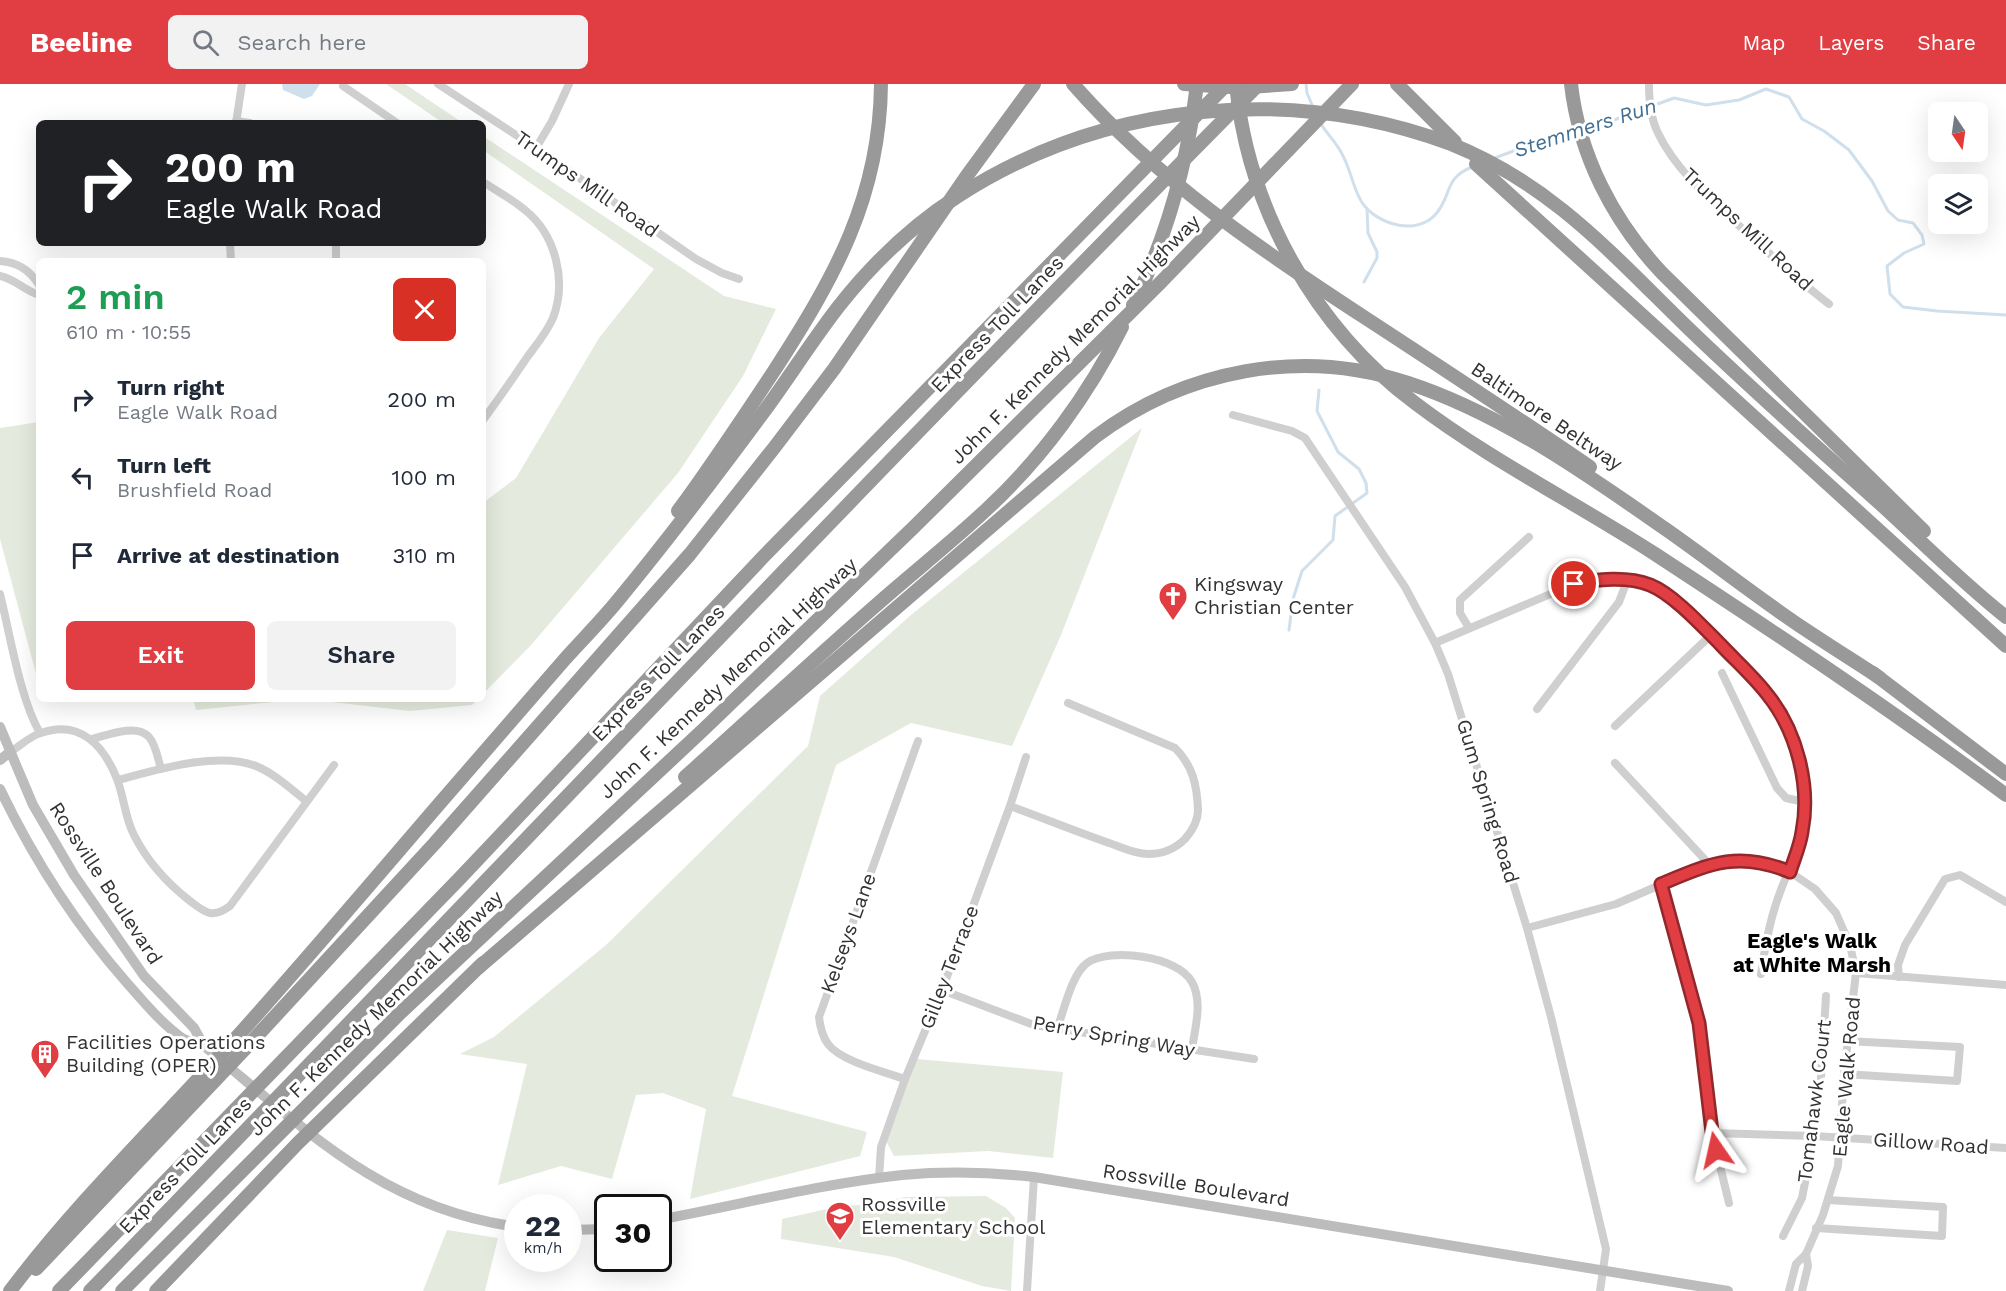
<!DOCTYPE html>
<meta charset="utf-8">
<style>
:root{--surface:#fff;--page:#f2f2f3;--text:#1f2937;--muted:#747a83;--accent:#e03e42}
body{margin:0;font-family:"Work Sans",sans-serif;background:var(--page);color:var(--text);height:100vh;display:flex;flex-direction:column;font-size:22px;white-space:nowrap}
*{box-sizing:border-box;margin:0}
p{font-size:20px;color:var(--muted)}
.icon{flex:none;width:33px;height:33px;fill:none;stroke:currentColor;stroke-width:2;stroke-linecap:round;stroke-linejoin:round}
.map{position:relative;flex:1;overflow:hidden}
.sheet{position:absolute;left:36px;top:174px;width:450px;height:444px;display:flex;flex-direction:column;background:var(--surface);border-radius:9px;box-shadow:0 6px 24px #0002}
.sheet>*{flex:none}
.hud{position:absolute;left:36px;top:36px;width:450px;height:126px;border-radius:9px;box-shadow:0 6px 24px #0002;background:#202124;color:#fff;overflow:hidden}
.needle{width:39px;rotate:167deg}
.buttons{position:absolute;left:1928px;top:18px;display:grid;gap:12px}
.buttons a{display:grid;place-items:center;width:60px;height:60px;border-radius:9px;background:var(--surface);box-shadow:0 6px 24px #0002;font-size:30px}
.speed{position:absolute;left:504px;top:1110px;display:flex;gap:12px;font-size:30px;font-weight:700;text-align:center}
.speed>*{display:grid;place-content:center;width:78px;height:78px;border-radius:50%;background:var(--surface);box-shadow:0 6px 24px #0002;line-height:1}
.speed small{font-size:15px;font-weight:400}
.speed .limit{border:3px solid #111;border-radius:9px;background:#fff;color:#111}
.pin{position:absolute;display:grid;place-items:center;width:51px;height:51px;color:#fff;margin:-26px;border:3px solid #fff;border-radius:50%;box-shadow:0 2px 6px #0007}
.me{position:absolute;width:66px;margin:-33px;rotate:349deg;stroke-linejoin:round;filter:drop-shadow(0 0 4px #0008)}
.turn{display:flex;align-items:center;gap:21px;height:126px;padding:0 30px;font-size:27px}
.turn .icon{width:78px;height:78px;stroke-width:2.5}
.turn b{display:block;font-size:42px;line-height:51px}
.round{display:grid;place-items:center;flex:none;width:63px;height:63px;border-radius:9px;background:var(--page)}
.summary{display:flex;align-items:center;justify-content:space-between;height:102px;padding:0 30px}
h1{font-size:36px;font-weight:600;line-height:45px;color:#1e9e55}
.cta{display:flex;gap:12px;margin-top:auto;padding:12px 30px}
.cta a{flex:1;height:69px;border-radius:9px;background:var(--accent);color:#fff;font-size:24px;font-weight:600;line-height:69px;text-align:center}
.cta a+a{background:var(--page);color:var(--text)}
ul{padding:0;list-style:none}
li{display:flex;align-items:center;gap:18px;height:78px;padding:0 30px}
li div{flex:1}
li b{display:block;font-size:22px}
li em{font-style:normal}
header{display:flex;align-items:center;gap:36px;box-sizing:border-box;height:84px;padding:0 30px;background:var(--accent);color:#fff}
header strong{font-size:28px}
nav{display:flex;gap:33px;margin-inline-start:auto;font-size:21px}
.search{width:420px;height:54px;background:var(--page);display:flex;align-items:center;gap:15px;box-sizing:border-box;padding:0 21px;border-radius:9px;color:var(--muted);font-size:22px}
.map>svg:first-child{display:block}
.green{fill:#e4ebde}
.water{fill:#cfdfec}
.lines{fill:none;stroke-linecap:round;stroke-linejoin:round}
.stream{stroke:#cfdfec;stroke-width:3}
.street{stroke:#cfcfcf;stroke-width:8}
.secondary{stroke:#bcbcbc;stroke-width:10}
.highway{stroke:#999;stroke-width:14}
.route-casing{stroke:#92282b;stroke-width:15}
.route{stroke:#e03e42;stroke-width:10}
.labels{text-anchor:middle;stroke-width:6;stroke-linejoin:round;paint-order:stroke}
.street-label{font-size:20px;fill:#323232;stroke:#fff}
.poi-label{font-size:20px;fill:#323232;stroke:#fff;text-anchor:start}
.water-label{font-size:21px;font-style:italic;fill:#426f93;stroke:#fff}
.neighbourhood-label{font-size:21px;font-weight:bold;fill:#000;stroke:#fff}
</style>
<header>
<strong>Beeline</strong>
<div class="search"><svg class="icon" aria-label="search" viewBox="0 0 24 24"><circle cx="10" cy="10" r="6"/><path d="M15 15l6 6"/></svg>Search here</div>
<nav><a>Map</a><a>Layers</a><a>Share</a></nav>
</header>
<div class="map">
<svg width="2006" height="1207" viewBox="0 0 2006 1207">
<rect width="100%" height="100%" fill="#fff"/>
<g class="green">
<path d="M386,0H405L463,39H443Z"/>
<path d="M483,52L724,212L776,225L743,292L678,389L532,560L483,610V419L516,394L599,254L654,185L483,66Z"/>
<path d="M39,338V601L0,455V344Z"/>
<path d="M1142,344L1061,551L1012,662L911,639L836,681L732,1012L867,1048L860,1072L690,1115L706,1025L663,1009L636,1011L612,1095L561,1082L498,1101L527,980L460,970L494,953L606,861L808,662L820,612L911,531Z"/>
<path d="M193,615H301L196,626Z"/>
<path d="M306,615H478L472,621L410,627Z"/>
<path d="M917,975L1063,988L1053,1074L988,1067L894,1072L884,1053Z"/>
<path d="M986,1112L1006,1124L1015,1134L1011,1207L982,1202L894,1173L781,1155L782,1135L836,1123L869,1120L905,1113Z"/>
<path d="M447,1146L498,1154L485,1207H423Z"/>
</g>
<path class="water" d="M282,0H320L312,12L304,15L283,6Z"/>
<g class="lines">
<g class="stream">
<path d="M1306,0L1307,9L1313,23"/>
<path d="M1321,40C1327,50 1337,59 1342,70C1350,84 1352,99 1359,113C1370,138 1413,153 1434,132C1453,113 1442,95 1472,83"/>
<path d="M1584,47L1674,14L1706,21L1739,16L1766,5L1789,13L1802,35L1824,47L1849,66L1872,97L1888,127L1898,136L1913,139L1922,151L1924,160L1904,169L1887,182L1890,210L1903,223L1937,227L2006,231"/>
<path d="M1492,75L1527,62L1577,49"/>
<path d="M1364,198L1377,174V168L1368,149L1367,125"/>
<path d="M1289,546L1293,515L1302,487L1333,456L1335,432L1367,409L1366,399L1359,385L1338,368L1317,327L1319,306"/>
</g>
<g class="street">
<path d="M438,0L536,64L696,175L722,189L739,195"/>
<path d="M1649,0C1649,16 1651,35 1658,49C1677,89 1715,119 1746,148C1773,173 1800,198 1829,220"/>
<path d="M343,2L397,39"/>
<path d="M236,37L250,39"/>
<path d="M236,39L242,0"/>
<path d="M536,64L552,37L569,0"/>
<path d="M483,98C497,107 512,115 525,126C556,151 567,197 553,234C547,248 537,260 528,272C513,294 499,315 483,336"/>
<path d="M230,159L231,177"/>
<path d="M0,177C17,178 30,186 39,201"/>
<path d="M336,177V159"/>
<path d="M0,192C15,195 25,207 39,211"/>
<path d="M1233,331L1292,347L1305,354L1405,503L1435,559L1448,590L1527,844L1551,933L1606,1165L1600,1207"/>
<path d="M0,510C10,550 20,615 40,649"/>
<path d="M1469,544L1460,529V516L1529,453"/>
<path d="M1435,559L1574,500C1597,494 1627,493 1650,501C1669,508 1692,532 1706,547C1759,599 1803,639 1804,719C1804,757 1790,780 1778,814C1769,839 1765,864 1761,890"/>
<path d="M1722,589L1777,704L1786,714L1804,718"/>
<path d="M1537,625L1619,518L1627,497"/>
<path d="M1615,642L1711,551"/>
<path d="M92,655C107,651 137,639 149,653C156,661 158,675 161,685"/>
<path d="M10,668C20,662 30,652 41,649C80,635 104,662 117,695C124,713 125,734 134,751C147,777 167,799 190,817C206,829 212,835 230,822L334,681"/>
<path d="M1615,679L1709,780"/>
<path d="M118,696C156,686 217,667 256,682C275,690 290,704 306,717"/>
<path d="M1010,722C1043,734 1075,747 1109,759C1121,763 1135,770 1148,770C1163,770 1175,765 1185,755C1192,747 1198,737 1198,726C1197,701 1193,682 1175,664L1068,619"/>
<path d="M1661,800L1699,939L1712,1049L1729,1119"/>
<path d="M1527,844L1616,820L1709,780L1733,777H1759L1790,788L1815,805L1836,829L1850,861L1856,889L1844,990L1838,1082L1823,1131L1806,1170L1796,1180L1789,1207"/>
<path d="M1856,889L2006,901"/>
<path d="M1899,893L1898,881L1905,861L1945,795L1960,791L2006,818"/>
<path d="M942,906L1034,941L1254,975"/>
<path d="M1057,945C1064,927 1071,891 1087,879C1110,863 1178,872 1192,898C1203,918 1195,944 1192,965"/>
<path d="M1844,990L1957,997L1960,963L1847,957"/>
<path d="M905,995C885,988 840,977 828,960C822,952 820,942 819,933L918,657"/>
<path d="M1712,1049L1814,1052L2006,1064"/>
<path d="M879,1094L881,1063L905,995L942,906L1010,722L1026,673"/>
<path d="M1816,1144L1942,1152L1943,1123L1828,1116"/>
<path d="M1783,1152L1802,1114L1814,1052L1821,993L1826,912"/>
<path d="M1027,1207L1034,1093"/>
<path d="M1802,1207L1808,1182L1806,1170"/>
</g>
<g class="secondary">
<path d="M0,643L33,721L74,791L144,892L194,944L204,962"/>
<path d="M0,676L10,668"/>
<path d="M0,705C33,774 76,841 127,899C144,918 161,939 182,954C188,958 197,959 204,962C304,1044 382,1125 518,1143"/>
<path d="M658,1136C739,1121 820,1100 902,1091C946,1087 990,1088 1034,1093L1728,1207"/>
<path d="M568,1146L608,1145"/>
</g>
<g class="highway">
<path d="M1073,0C1157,96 1261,166 1367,235C1442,284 1517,333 1590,383"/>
<path d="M1184,0L1230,3"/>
<path d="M1236,0C1248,125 1315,244 1415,319C1490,376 1576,419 1655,470C1774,548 1892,626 2006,711"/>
<path d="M1397,0L1455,58"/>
<path d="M1571,0C1579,71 1613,137 1662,189L1924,447"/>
<path d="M1249,3L1292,0"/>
<path d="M1476,80L2006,562"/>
<path d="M1133,221C1167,153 1188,75 1197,0"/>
<path d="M678,427C712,381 743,334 774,287C834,194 880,114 881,0"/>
<path d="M1873,589L2006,690"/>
<path d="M685,693C748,637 810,579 874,523C911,490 951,459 987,425C1042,374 1089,310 1122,243"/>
<path d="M478,884L1095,353C1184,286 1301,263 1408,299C1500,329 1585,389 1664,444C1710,476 1754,511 1800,542C1827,560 1854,577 1880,594"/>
<path d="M36,1185L243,967L435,759L690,470L774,364L834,285L966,93L1034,0"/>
<path d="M10,1207C78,1117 160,1038 236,954C305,877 372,798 440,719C482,671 523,623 565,575C583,555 602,536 619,515C671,452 720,387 768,322C792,289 814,254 839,222C872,180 913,141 958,112C1104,18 1289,0 1451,60C1551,100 1611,169 1685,241C1750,304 1818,364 1885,424C1925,461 1964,500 2006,533"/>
<path d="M59,1207L461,793L763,473L1227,0"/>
<path d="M90,1207C480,806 864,398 1259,0"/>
<path d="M122,1207L399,930L704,645L914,443L1162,197L1352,0"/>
<path d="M156,1207L298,1059L483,879"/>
</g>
</g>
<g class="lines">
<g class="route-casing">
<path id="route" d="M1574,500C1596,495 1628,492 1650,501C1673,510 1703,543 1720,560C1736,577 1753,592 1767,610C1797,647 1811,702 1802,748C1800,762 1794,775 1790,788C1738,766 1709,780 1661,800L1699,939L1712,1048L1716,1066"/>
</g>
<use href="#route" class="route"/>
</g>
<defs>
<g id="church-pin" transform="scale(1.5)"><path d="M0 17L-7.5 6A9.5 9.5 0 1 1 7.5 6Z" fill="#e03e42" stroke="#fff"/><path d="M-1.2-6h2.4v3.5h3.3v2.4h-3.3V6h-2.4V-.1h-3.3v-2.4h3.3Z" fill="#fff"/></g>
<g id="building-pin" transform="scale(1.5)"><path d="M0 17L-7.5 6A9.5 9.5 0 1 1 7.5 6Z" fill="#e03e42" stroke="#fff"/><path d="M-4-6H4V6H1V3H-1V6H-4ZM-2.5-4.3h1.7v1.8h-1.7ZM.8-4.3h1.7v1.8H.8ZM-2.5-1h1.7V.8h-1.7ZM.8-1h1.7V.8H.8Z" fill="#fff"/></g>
<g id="school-pin" transform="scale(1.5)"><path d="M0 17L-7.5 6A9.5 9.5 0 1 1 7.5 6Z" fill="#e03e42" stroke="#fff"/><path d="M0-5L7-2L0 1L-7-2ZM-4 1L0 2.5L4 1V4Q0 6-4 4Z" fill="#fff"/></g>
</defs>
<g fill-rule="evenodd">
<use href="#church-pin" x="1173" y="512"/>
<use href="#building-pin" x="45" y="970"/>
<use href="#school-pin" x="840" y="1132"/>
</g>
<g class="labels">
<g class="street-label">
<text transform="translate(587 100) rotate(35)" y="7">Trumps Mill Road</text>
<text transform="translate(1748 145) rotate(43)" y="7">Trumps Mill Road</text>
<text transform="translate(997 240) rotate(-46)" y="7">Express Toll Lanes</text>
<text transform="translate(1075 255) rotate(-45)" y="7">John F. Kennedy Memorial Highway</text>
<text transform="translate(1547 332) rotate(34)" y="7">Baltimore Beltway</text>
<text transform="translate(658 589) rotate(-46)" y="7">Express Toll Lanes</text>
<text transform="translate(728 594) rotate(-43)" y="7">John F. Kennedy Memorial Highway</text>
<text transform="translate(1488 717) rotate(73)" y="7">Gum Spring Road</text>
<text transform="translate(106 799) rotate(57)" y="7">Rossville Boulevard</text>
<text transform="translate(848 849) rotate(-70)" y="7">Kelseys Lane</text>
<text transform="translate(949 883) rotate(-69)" y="7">Gilley Terrace</text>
<text transform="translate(376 929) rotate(-44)" y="7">John F. Kennedy Memorial Highway</text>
<text transform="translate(1114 952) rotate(10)" y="7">Perry Spring Way</text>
<text transform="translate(1846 993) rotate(-85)" y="7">Eagle Walk Road</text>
<text transform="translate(1814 1017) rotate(-83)" y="7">Tomahawk Court</text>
<text transform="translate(1931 1059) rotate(4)" y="7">Gillow Road</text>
<text transform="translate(185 1081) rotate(-46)" y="7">Express Toll Lanes</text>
<text transform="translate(1196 1101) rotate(9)" y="7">Rossville Boulevard</text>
</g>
<g class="poi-label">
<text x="1194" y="507">Kingsway<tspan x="1194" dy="23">Christian Center</tspan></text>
<text x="66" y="965">Facilities Operations<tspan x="66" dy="23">Building (OPER)</tspan></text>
<text x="861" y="1127">Rossville<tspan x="861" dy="23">Elementary School</tspan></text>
</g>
<g class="water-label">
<text transform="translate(1585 44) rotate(-18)" y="7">Stemmers Run</text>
</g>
<g class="neighbourhood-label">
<text x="1812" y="864">Eagle's Walk<tspan x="1812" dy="24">at White Marsh</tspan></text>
</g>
</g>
</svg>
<div class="buttons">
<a><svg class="needle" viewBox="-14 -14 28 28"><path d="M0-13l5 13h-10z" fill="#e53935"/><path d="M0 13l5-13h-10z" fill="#747a83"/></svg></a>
<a><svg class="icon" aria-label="layers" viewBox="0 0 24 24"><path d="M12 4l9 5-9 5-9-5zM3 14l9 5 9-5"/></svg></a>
</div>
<div class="speed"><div>22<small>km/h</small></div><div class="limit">30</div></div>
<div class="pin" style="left:1574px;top:500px;background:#d93025"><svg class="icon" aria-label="arrive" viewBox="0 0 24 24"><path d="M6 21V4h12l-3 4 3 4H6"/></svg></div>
<svg class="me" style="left:1716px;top:1066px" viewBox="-20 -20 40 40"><path d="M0-17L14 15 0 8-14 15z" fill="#e03e42" stroke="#fff" stroke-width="4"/></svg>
<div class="hud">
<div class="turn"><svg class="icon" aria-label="right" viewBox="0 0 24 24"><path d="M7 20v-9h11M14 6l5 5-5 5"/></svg><div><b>200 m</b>Eagle Walk Road</div></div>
</div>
<section class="sheet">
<div class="summary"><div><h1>2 min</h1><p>610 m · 10:55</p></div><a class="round" style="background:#d93025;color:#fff"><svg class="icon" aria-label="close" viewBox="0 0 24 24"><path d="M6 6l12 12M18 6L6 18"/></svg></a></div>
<ul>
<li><svg class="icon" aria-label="right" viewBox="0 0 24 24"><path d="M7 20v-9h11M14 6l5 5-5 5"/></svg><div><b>Turn right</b><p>Eagle Walk Road</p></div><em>200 m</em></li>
<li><svg class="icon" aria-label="left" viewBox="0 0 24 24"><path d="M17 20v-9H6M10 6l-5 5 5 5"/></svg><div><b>Turn left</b><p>Brushfield Road</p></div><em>100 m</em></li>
<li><svg class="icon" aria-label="arrive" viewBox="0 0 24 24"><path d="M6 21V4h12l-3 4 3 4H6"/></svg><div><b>Arrive at destination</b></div><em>310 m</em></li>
</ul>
<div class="cta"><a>Exit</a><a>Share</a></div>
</section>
</div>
